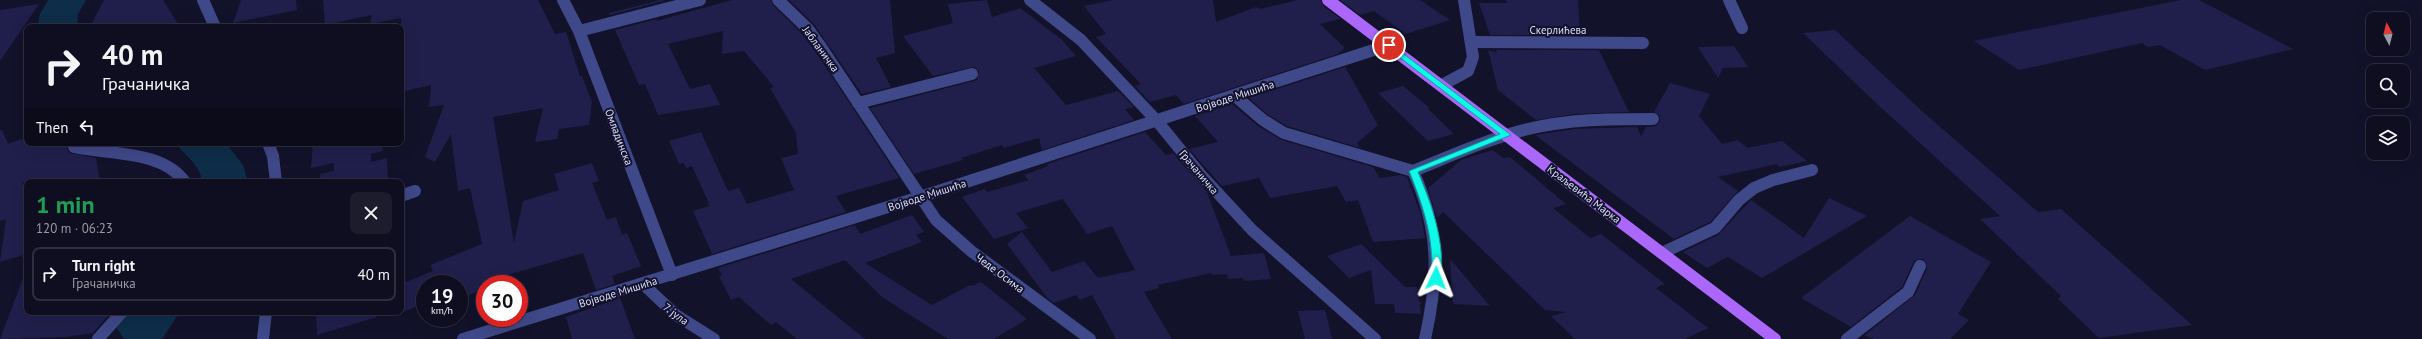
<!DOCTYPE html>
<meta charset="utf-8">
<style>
:root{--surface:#0e0e20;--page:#1c1c2d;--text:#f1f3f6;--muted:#9b9ca5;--line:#2e2e3e}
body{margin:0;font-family:"PT Sans",sans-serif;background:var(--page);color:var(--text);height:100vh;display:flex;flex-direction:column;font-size:15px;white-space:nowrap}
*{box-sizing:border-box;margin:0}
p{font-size:13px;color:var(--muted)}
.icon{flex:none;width:22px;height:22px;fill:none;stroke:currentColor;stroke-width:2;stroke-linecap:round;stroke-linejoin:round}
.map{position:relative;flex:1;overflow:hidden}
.panel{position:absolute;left:24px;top:179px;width:380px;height:136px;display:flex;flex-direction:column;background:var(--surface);border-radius:8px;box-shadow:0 4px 16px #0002,0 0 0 1px var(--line)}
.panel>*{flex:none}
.top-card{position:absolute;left:24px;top:24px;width:380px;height:122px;border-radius:8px;box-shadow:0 4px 16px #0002,0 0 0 1px var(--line);background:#0e0e20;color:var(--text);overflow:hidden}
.needle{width:26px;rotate:353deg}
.tools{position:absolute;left:2366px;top:12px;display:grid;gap:8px}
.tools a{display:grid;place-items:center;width:44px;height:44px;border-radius:8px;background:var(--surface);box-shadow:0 4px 16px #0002,0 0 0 1px var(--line);font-size:20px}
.speed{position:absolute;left:416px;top:275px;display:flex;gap:8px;font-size:20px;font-weight:700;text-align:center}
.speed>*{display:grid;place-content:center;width:52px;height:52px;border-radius:50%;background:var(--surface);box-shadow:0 4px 16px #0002,0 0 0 1px var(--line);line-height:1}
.speed small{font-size:10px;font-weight:400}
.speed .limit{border:6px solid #d22;background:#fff;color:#111}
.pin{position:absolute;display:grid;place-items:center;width:34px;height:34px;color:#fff;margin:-17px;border:2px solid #fff;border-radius:50%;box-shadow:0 1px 4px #0007}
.me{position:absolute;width:44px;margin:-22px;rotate:2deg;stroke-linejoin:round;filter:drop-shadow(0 0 3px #0008)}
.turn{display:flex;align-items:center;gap:14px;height:84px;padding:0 12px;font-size:18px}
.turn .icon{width:52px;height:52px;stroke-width:2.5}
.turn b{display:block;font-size:28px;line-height:34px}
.then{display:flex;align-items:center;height:38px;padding:0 12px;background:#0003;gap:8px;font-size:15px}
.round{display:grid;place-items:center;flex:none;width:42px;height:42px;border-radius:8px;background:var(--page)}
.headline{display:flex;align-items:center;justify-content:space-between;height:68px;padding:0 12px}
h1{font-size:24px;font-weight:700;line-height:30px;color:#1e9e55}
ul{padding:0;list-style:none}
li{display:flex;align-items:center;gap:12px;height:54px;margin:0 8px 6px;padding:0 4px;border:2px solid var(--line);border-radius:8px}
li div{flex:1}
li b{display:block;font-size:15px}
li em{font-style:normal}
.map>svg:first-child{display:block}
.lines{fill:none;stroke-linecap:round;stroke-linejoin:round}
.river{fill:#0d2d49;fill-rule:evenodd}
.building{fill:#201f4b}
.minor{stroke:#3f4888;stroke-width:12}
.major{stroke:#ab67fa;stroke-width:12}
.route{fill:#0ff8e8;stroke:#0aa197}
.labels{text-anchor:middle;stroke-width:4;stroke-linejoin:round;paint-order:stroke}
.street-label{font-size:11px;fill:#dddffe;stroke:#12122b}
</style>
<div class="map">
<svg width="2422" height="339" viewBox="0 0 2422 339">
<rect width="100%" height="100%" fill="#12122b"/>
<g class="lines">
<g class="river">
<path d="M48,0H86L78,14L77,27H37L40,14Z"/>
<path d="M176,143H226L243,165L248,182H202C200,163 185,157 176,143Z"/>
<path d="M126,312H180L162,339H124L116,327Z"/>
</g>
</g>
<g class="building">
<path d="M104,0H163L180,27H90Z"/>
<path d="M241,0H296L297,10L233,23Z"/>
<path d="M323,0H538L555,34L566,32L580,76H582L592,102L589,125L559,129L557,139L535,142L543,108L493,117L514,243L523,201L559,190L554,174L592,163L599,181L592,183L607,220L616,217L622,235L627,233L641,266L612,276L615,284L596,290L583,253L507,275L510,279L497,284H485V289L459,299V284H425V303L401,313V284L433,271L430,265L482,244L470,188L458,191L451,134L435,162L425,157L444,105L429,107L431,85L401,92V18L370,24L372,15L325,25Z"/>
<path d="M660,0H666L610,15L609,13Z"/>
<path d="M732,0H771L773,5L802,34L815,51L899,178L836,196L846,212L712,254L693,211L709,206L708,201L692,166L686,168L684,163L679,164L669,141L701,132L728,191L739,188L747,204L794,190L781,158L798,154L796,133L770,88L774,87L744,51L722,54L723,31L668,44L690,89L710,84L720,105L658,115L645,84L639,85L615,30L657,19L656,21Z"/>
<path d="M789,0H890L895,53L876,58L891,87L862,94L814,24Z"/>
<path d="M987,0L992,17L1020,8L1061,39L1076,56L1034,68L1066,105L1118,91L1134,107L1125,109L1134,120L1042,150L1039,138L1004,148L1002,145L961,158L963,160L914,174L870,108L977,80L979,72L974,67L933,76L903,36L953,23L948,4Z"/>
<path d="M1113,0H1213L1216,22L1256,7L1260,9L1298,0H1321L1323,6L1341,19L1320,24L1345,48L1338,54L1184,104L1176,95L1150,102L1135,86L1141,84L1096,37L1106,34L1084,6Z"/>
<path d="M1340,0H1420L1450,20L1406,34L1374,11L1360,15Z"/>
<path d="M1506,0H1578L1580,35H1490L1479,3H1507Z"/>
<path d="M2181,0H2199L2293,49L2205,70L2160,45L2148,47L2142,43L2019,70L1974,41Z"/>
<path d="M39,4L0,61V10Z"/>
<path d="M1835,30L1923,112L2038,212L2061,209L2192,325L2099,338L2058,299L2061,296L1980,219L2000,216L1876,103L1803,33Z"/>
<path d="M1734,46L1748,67L1723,68L1718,78L1698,47Z"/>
<path d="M1488,50L1497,53L1496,50H1599L1629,112L1574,114L1536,120L1498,90Z"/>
<path d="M1345,67L1378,125L1357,143L1360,148L1287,126L1267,114L1249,98Z"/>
<path d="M1670,83L1710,94L1699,116L1722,144L1738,140L1747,148L1782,141L1807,161L1780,167L1777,164L1718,177L1738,191L1710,222L1674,239L1535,135L1575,129L1637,127L1641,136L1646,127L1656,126L1660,122V116L1654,112Z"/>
<path d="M1403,86L1430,108L1428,109L1454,134L1428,141L1378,93Z"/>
<path d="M1232,104L1258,126L1282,140L1373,167L1380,178L1401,175L1407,177L1421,215L1425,238L1373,242L1358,200L1346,202L1337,186L1270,198L1259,178L1222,186L1189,149L1218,142L1195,116Z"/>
<path d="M0,130H2L8,144L27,137V143H68L67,149L70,153L96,158L100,182H22L25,191H23L27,220V254L0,262L6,219L0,221Z"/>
<path d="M1145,132L1166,155L1173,153L1207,192L1231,256L1264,253L1271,279L1244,281L1243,278L1228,279L1227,274L1212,275L1211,273L1158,285L1159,288L1144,292L1172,339H1116L1092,295L1080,300L1076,295L1054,303L1048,299L1007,244L1022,232L1052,272L1084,261L1098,278L1135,270L1112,226L1087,234L1063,199L1016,213L1028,228L994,239L962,197L984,189L987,192L1029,180L1024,175L1048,166L1047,164Z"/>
<path d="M313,143H382L383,151L371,154V162L387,158L388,182H321L320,174L334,171V163L311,168Z"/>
<path d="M1493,150L1503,158L1510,157L1566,204L1553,208L1590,238L1601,234L1665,284L1656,288L1708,328L1685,339H1575L1551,316L1566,312L1545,310L1443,212L1437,218L1428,188L1461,160Z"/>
<path d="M1829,198L1867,216L1762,278L1728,257L1707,268L1683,252L1718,235L1751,200L1804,238Z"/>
<path d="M912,215L924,232L916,235L922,242L865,263L932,305L970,285L972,286L981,282L1027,319L994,339H948L882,297L845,260L791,279L865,339H797L776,322L771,325L739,297L731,300L719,276L722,275L718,268L855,225L860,234Z"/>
<path d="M1910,216L1991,262L1958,314L1969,320L1950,339H1873L1865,335L1915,295L1927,269L1926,262L1923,259L1916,260L1913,263L1902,287L1851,327L1801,298Z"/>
<path d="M1361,244L1405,287H1417L1419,301L1422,304H1420L1421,314L1395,313L1394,304H1375L1371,270L1349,278L1327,256Z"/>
<path d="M1450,259L1490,306L1453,304Z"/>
<path d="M26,270L27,312H111L93,333L66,337L0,339Z"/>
<path d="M620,298L635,339H572L566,317Z"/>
<path d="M1325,310L1332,339H1305L1298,311Z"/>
<path d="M316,312H376L377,317L317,335Z"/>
</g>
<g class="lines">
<g class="minor">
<path d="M203,0L215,27"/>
<path d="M563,0L579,31L672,275"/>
<path d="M778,0L808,29L821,47L936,220L971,251L1090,339"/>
<path d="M1030,0L1081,40L1157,121L1201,175L1252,230L1375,339"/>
<path d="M1729,0L1742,28"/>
<path d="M579,31L700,0"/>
<path d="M1472,42L1643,43"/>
<path d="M1442,85L1468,71L1473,57L1464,0"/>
<path d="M1235,96L1263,120L1284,133L1413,171"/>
<path d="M858,103L972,74"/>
<path d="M268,143L273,156L276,182"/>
<path d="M74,147C110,155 162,150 185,182"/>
<path d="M401,196L415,191"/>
<path d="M1662,253L1715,228L1739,200L1754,188L1773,180L1812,170"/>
<path d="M643,284L676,315L714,339"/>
<path d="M98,339L122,312"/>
<path d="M263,339L266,312"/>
<path d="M463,339L920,197L1389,45"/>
<path d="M1425,339C1439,277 1440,230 1413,171C1451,156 1488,139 1528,129C1569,119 1611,119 1653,119"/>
<path d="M1847,339L1908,292L1920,266"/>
</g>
<path class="major" d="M1328,0L1775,339"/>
</g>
<path class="route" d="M1389,43L1511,135L1418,172C1432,205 1445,242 1441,278L1436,281L1431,278C1435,241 1423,205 1409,171L1500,134L1386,47L1385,45Z"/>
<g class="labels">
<g class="street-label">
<text x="1558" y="34">Скерлићева</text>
<text transform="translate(821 49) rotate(54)" y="4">Јабланичка</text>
<text transform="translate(1235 96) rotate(-18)" y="4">Војводе Мишића</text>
<text transform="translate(619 137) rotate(69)" y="4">Омладинска</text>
<text transform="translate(1199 172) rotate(50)" y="4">Грачаничка</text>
<text transform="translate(1584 194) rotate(37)" y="4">Краљевића Марка</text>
<text transform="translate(927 195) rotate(-18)" y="4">Војводе Мишића</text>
<text transform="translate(1000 273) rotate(37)" y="4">Чеде Осима</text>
<text transform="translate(618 292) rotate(-17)" y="4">Војводе Мишића</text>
<text transform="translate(676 314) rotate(37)" y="4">7. јула</text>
</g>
</g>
</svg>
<div class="tools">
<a><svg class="needle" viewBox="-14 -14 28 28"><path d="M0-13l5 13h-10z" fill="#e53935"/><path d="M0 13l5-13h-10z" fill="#9b9ca5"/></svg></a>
<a><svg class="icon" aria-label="search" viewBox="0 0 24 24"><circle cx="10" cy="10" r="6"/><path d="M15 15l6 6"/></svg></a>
<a><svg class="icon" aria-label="layers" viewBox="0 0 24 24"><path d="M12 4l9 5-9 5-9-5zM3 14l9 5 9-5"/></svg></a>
</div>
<div class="speed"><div>19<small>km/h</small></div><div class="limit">30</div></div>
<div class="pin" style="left:1389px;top:45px;background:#d93025"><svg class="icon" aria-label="arrive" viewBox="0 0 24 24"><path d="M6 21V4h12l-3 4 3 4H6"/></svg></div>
<svg class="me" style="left:1436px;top:278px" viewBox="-20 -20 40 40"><path d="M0-17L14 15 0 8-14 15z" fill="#0ff8e8" stroke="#fff" stroke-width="4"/></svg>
<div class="top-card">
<div class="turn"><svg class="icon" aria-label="right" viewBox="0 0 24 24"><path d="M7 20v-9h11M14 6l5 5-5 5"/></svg><div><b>40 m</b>Грачаничка</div></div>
<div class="then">Then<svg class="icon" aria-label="left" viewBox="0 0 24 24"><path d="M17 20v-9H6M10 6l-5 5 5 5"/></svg></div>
</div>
<section class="panel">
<div class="headline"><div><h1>1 min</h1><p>120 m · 06:23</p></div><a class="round"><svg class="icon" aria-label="close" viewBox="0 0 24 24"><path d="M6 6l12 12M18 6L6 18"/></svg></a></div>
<ul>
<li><svg class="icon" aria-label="right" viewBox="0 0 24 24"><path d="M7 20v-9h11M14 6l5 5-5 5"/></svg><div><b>Turn right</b><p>Грачаничка</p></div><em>40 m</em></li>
</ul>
</section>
</div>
